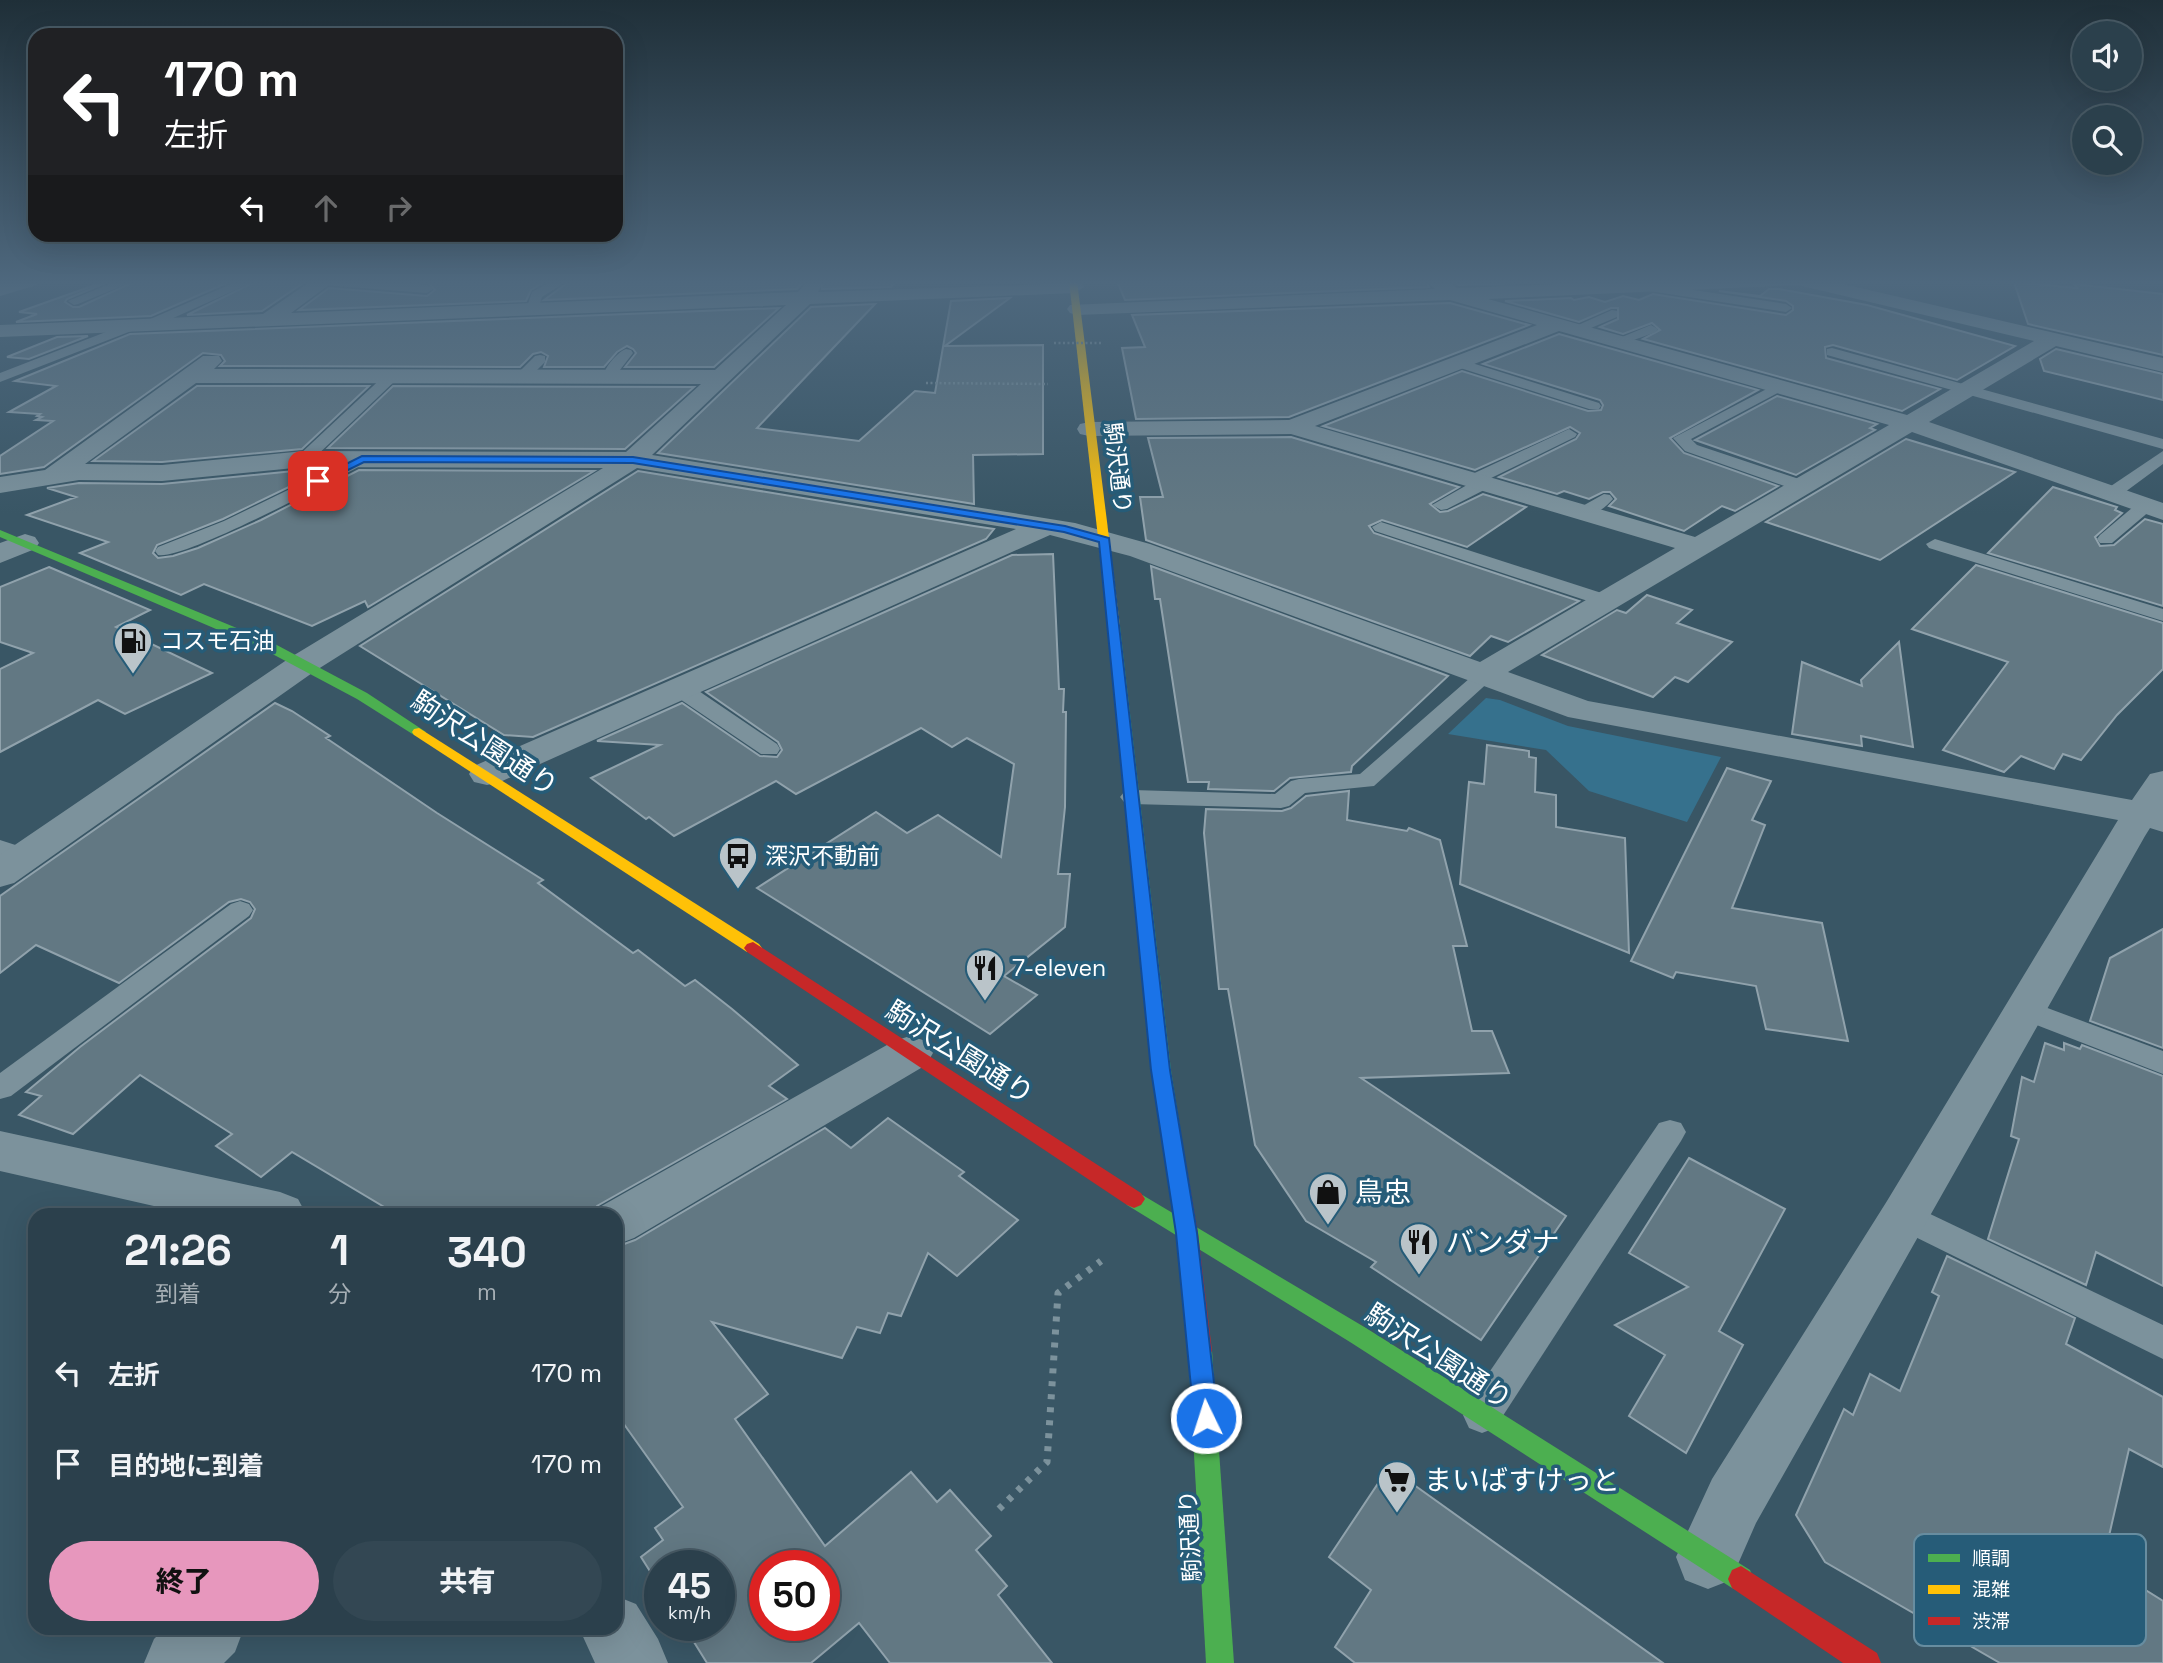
<!DOCTYPE html>
<html lang="ja">
<meta charset="utf-8">
<style>
:root{--surface:#2b404c;--page:#334753;--text:#f1f3f6;--muted:#a6afb5;--line:#475964;--accent:#e797bd}
body{margin:0;font-family:"Space Grotesk","Noto Sans JP",sans-serif;background:var(--page);color:var(--text);height:100vh;display:flex;flex-direction:column;font-size:26px;white-space:nowrap}
*{box-sizing:border-box;margin:0}
p{font-size:23px;color:var(--muted)}
.icon{flex:none;width:38px;height:38px;fill:none;stroke:currentColor;stroke-width:2;stroke-linecap:round;stroke-linejoin:round}
.map{position:relative;flex:1;overflow:hidden}
.details{position:absolute;left:28px;top:1208px;width:595px;height:427px;display:flex;flex-direction:column;background:var(--surface);border-radius:21px;box-shadow:0 7px 28px #0002,0 0 0 2px var(--line)}
.details>*{flex:none}
.top-card{position:absolute;left:28px;top:28px;width:595px;height:214px;border-radius:21px;box-shadow:0 7px 28px #0002,0 0 0 2px var(--line);background:#202124;color:#fff;overflow:hidden}
.controls{position:absolute;left:2072px;top:21px;display:grid;gap:14px}
.controls a{display:grid;place-items:center;width:70px;height:70px;border-radius:50%;background:var(--surface);box-shadow:0 7px 28px #0002,0 0 0 2px var(--line);font-size:35px}
.speed{position:absolute;left:644px;top:1550px;display:flex;gap:14px;font-size:35px;font-weight:700;text-align:center}
.speed>*{display:grid;place-content:center;width:91px;height:91px;border-radius:50%;background:var(--surface);box-shadow:0 7px 28px #0002,0 0 0 2px var(--line);line-height:1}
.speed small{font-size:18px;font-weight:400}
.speed .limit{border:10px solid #d22;background:#fff;color:#111}
.pin{position:absolute;display:grid;place-items:center;width:60px;height:60px;color:#fff;margin:-30px;border-radius:14px;box-shadow:0 4px 10px #0006}
.me{position:absolute;width:77px;margin:-38px;rotate:356deg;stroke-linejoin:round;filter:drop-shadow(0 0 5px #0008)}
.turn{display:flex;align-items:center;gap:24px;height:147px;padding:0 21px;font-size:32px}
.turn .icon{width:91px;height:91px;stroke-width:2.5}
.turn b{display:block;font-size:49px;line-height:60px}
.lanes{display:flex;align-items:center;height:66px;padding:0 21px;background:#0003;justify-content:center;gap:35px;direction:ltr}
.lanes .off{opacity:.35}
.eta{display:flex;justify-content:space-evenly;align-items:center;height:119px;text-align:center}
.eta b{font-size:42px;font-weight:800;line-height:49px}
.cta{display:flex;gap:14px;margin-top:auto;padding:14px 21px}
.cta a{flex:1;height:80px;border-radius:42px;background:var(--accent);color:#111;font-size:28px;font-weight:800;line-height:80px;text-align:center}
.cta a+a{background:var(--page);color:var(--text)}
ul{padding:0;list-style:none}
li{display:flex;align-items:center;gap:21px;height:91px;padding:0 21px}
li div{flex:1}
li b{display:block;font-size:26px}
li em{font-style:normal}
.map>svg:first-child{display:block}
.green{fill:#36718d}
.building{fill:#627883;stroke:#90a2ac;stroke-width:2;fill-rule:evenodd}
.lines{fill:none;stroke-linecap:round;stroke-linejoin:round}
.path-far1{stroke:#7c929c;stroke-width:2.5;stroke-dasharray:2 2.5;stroke-linecap:butt}
.path{stroke:#7c929c;stroke-width:7;stroke-dasharray:5 8;stroke-linecap:butt}
.lane{fill:#7c929c;fill-rule:evenodd}
.street{fill:#7c929c;fill-rule:evenodd}
.fast{fill:#4caf50;fill-rule:evenodd}
.slow{fill:#ffc107;fill-rule:evenodd}
.jam{fill:#c62828;fill-rule:evenodd}
.path-bridge{stroke:#7c929c;stroke-width:2.5;stroke-dasharray:2 2.5;stroke-linecap:butt}
.route{fill:#1a73e8;stroke:#114b97;stroke-width:2}
.labels{text-anchor:middle;stroke-width:7;stroke-linejoin:round;paint-order:stroke}
.street-label{font-size:23px;fill:#fff;stroke:#265c78}
.poi-label{font-size:23px;fill:#fff;stroke:#265c78;text-anchor:start}
.near-street-label{font-size:28px;fill:#fff;stroke:#265c78}
.near-poi-label{font-size:28px;fill:#fff;stroke:#265c78;text-anchor:start}
.key{fill:#265c78;stroke:#678da0;stroke-width:2}
.key-label{font-size:19px;fill:#fff}
</style>
<div class="map">
<svg width="2163" height="1663" viewBox="0 0 2163 1663">
<rect width="100%" height="100%" fill="#395665"/>
<path class="green" d="M1486,698L1500,700L1568,726L1721,757L1687,822L1589,791L1546,750L1448,734Z"/>
<g class="building">
<path d="M106,281H110L67,299L65,302L73,307H79L136,281H231L151,316L16,322L37,314L19,312Z"/>
<path d="M257,281H306L262,311L187,315Z"/>
<path d="M409,281H546L531,290L526,301L299,310L329,288L427,296L435,290L427,282Z"/>
<path d="M570,281H804L797,289L544,300Z"/>
<path d="M821,281H896L891,287L822,289Z"/>
<path d="M1117,281H1425L1429,287L1125,300Z"/>
<path d="M1453,281H1550L1551,282L1458,285Z"/>
<path d="M2014,282L2077,288L2074,284L2163,294V355L2028,324Z"/>
<path d="M1769,289H1779L1867,305L2015,346L1957,380L1833,345L1825,347L1826,358L1940,389L1902,411L1643,339L1660,330L1652,323L1623,334L1600,327L1618,319V308H1611L1579,322L1505,301L1571,298L1574,300L1589,297L1605,302L1623,296L1639,300L1653,294L1786,315L1793,310V306L1786,301L1719,291L1760,296Z"/>
<path d="M1010,298L945,346L1043,345V454L973,455L974,504L658,453L811,307L875,304L757,428L859,441L915,391L935,393L951,301Z"/>
<path d="M1450,303L1529,325L1289,417L1136,419L1122,348L1145,347L1132,315Z"/>
<path d="M779,308L714,367H625L636,353L633,349L627,346L617,352L604,367H544L548,356L541,352L533,354L520,367L220,366L225,361L221,355L203,353L44,467L0,474V456L53,421L36,420L42,417L37,416L40,414L9,412L56,386L15,381L130,334Z"/>
<path d="M1559,334L1758,390L1670,438L1684,453L1778,486L1735,511L1722,506L1684,531L1609,506L1616,499L1610,492H1603L1589,499L1564,491L1557,494L1499,477L1576,439L1580,433L1570,427L1475,470L1323,426L1462,371L1588,411L1601,410L1603,405L1600,400L1483,364Z"/>
<path d="M88,336L29,359L7,357L57,337Z"/>
<path d="M2056,349L2163,374V400L2044,371L2040,359Z"/>
<path d="M197,386H369L302,449L162,462L93,461Z"/>
<path d="M393,386L694,387L625,449L328,448Z"/>
<path d="M1777,396L1877,424L1870,428L1875,430L1796,475L1695,440Z"/>
<path d="M1291,437L1459,487L1430,504L1440,512L1448,511L1483,494L1526,507L1467,547L1382,520L1369,526L1374,533L1579,601L1508,642L1491,636L1470,656L1146,540L1140,497H1163L1148,438Z"/>
<path d="M1906,439L2015,472L1880,560L1766,522Z"/>
<path d="M304,470H324L223,519L157,545L153,553L158,558L173,556L198,548L261,520L359,470L594,471L368,607L365,601L312,626L204,584L181,595L80,553L108,542L27,515L76,497L47,488L79,483L162,484Z"/>
<path d="M638,471L974,526L994,529L986,539L533,737L504,735L360,646Z"/>
<path d="M2053,487L2117,507L2115,510L2122,513L2095,537L2100,546L2114,545L2145,519L2163,524V606L1988,553Z"/>
<path d="M1053,554L1059,689H1064L1063,712H1066L1065,807L1058,874H1070L1065,927L1004,976L1037,995L990,1034L757,888L876,812L907,833L938,815L1001,857L1014,764L967,738L952,747L921,728L796,794L776,781L674,836L649,817L646,819L591,778L660,745L597,741L682,703L760,756L777,757L782,750L778,742L706,692L1012,555Z"/>
<path d="M1976,565L2163,623V669L2117,715L2081,760L2063,754L2054,769L2021,756L2004,772L1943,750L2008,662L1912,629Z"/>
<path d="M1151,566L1448,676L1352,766L1351,772L1290,778L1274,791L1208,789L1209,782H1188L1160,599H1155Z"/>
<path d="M49,567L150,610L116,627L212,673L125,714L98,700L0,752V669L33,653L0,642V587Z"/>
<path d="M1647,595L1692,610L1677,623L1732,642L1688,682L1675,677L1653,697L1542,655L1617,610L1626,613Z"/>
<path d="M1899,642L1913,747L1861,736L1862,746L1792,734L1802,662L1862,686L1861,680Z"/>
<path d="M275,703L292,711L330,736L326,738L437,813L543,880L538,883L633,953L638,950L685,986L695,980L732,1009L798,1065L769,1086L787,1099L597,1206L591,1214H396L292,1152L261,1177L216,1146L232,1134L140,1075L73,1134L19,1115L41,1096L26,1092L80,1047L251,918L255,909L250,902L241,899L229,902L119,983L36,945L0,973V896Z"/>
<path d="M1487,745L1529,751V757L1536,758L1535,792L1556,795V827L1625,838L1629,953L1460,884L1469,782L1484,784Z"/>
<path d="M1727,768L1771,781L1752,820L1765,825L1732,908L1822,923L1848,1041L1766,1029L1756,986L1676,972L1673,978L1631,961Z"/>
<path d="M1349,791L1347,820L1407,831L1409,828L1440,840L1467,946H1453L1472,1031H1492L1509,1073L1361,1078L1566,1216L1481,1340L1371,1267L1376,1262L1306,1221L1255,1145L1228,989H1219L1204,833L1206,809L1282,811L1291,808L1306,796Z"/>
<path d="M2163,929V1048L2090,1021L2110,958Z"/>
<path d="M2045,1043L2064,1050V1043L2080,1049L2082,1045L2163,1076V1286L2096,1252L2086,1285L1988,1239L2019,1139L2011,1136L2022,1077L2034,1082Z"/>
<path d="M888,1118L964,1172L959,1176L1018,1220L957,1276L928,1253L901,1316L888,1313L880,1333L857,1327L842,1358L712,1322L768,1394L735,1419L825,1546L911,1472L937,1502L950,1490L991,1536L976,1550L1007,1586L998,1595L1052,1663H890L859,1623L811,1663H707L684,1626H719V1566H660V1587L641,1557L663,1540L655,1528L683,1507L616,1413V1247L635,1240L825,1128L851,1148ZM765,1566H824V1626H765Z"/>
<path d="M1689,1158L1785,1209L1719,1331L1743,1345L1686,1453L1629,1416L1665,1355L1615,1325L1688,1287L1629,1253Z"/>
<path d="M1947,1256L2075,1318L2066,1344L2163,1397V1467L2129,1449L2103,1562L2136,1580V1584L2163,1601V1663H2000L1825,1562L1796,1515L1844,1409L1853,1415L1870,1374L1900,1391L1939,1296L1932,1292Z"/>
<path d="M1389,1467L1663,1663H1355L1335,1647L1371,1590L1329,1557Z"/>
</g>
<g class="lines">
<path class="path-far1" d="M926,383L1048,384"/>
<path class="path" d="M999,1509L1047,1462L1058,1293L1101,1261"/>
<g class="lane">
<path d="M117,281H134L78,304L74,305L68,301Z"/>
<path d="M238,281H255L149,329L139,328L0,382V373L129,323L139,324Z"/>
<path d="M318,281H372L427,285L433,289L427,293L324,285Z"/>
<path d="M552,281H567L542,297L537,313H527L526,310L532,292Z"/>
<path d="M1647,283L1786,304L1792,308L1786,312L1643,290V284Z"/>
<path d="M1612,310L1617,311V317L1579,333H1569L1567,330Z"/>
<path d="M1651,325L1658,329L1656,332L1617,346L1610,342Z"/>
<path d="M1832,348L2163,439V449L1827,355V349Z"/>
<path d="M626,349L631,350L633,353L613,379H603C602,370 617,352 626,349Z"/>
<path d="M540,355L545,356V362L528,379H518V373L535,356Z"/>
<path d="M1456,358L1599,403L1601,406L1599,409H1589L1451,365L1449,362Z"/>
<path d="M392,372L399,376L397,379L310,462H298L296,459L298,456L387,373Z"/>
<path d="M1780,382L1785,383L1787,386L1785,389L1691,439L1697,445L1808,482L1810,486L1808,490H1796L1685,451L1673,438Z"/>
<path d="M1569,429L1577,434L1575,437L1487,480L1490,484L1488,488L1447,509L1441,510L1432,505L1467,485L1464,481L1466,477Z"/>
<path d="M2163,451V464L2117,498H2105L2103,494L2105,490Z"/>
<path d="M362,454L370,459L368,462C335,479 183,561 158,555L155,551L158,547L224,521Z"/>
<path d="M1604,494L1610,495L1613,499C1605,508 1591,519 1579,516L1576,512L1579,508Z"/>
<path d="M2145,501L2151,502L2154,506L2151,510L2112,543H2100L2097,539L2100,535L2139,502Z"/>
<path d="M1381,522L1614,597L1617,601L1607,607L1600,605L1375,531L1372,527Z"/>
<path d="M1935,539L2163,609V621L1929,548L1926,544Z"/>
<path d="M1485,669L1492,671L1496,675L1492,679L1374,786L1305,793L1289,806L1281,808L1132,804L1124,802L1120,797L1124,792L1132,790L1275,794L1291,781L1299,779L1360,774L1478,671Z"/>
<path d="M679,682L687,683L777,744L780,749L777,754H761L671,693L668,688L671,683Z"/>
<path d="M0,840L34,851L38,857L34,863L25,865L0,857Z"/>
<path d="M240,901L249,904L253,910L249,916L11,1096L0,1099V1073L231,904Z"/>
<path d="M2026,1000L2163,1051V1074L2016,1017L2012,1010L2016,1003Z"/>
<path d="M1670,1120L1681,1123L1686,1132L1681,1141L1495,1428L1482,1433L1469,1428L1463,1415L1469,1402L1659,1123Z"/>
<path d="M1905,1202L2163,1325V1359L1893,1226L1888,1216L1893,1206Z"/>
</g>
<g class="street">
<path d="M9,281H40L37,285L0,296V284Z"/>
<path d="M311,281H334L291,313L798,292L808,281L818,282L821,286L818,292L1081,283L1084,287L1074,293L810,304L652,455L1075,523L1150,544L1480,662L1675,548L1291,434L1089,436L1080,434L1077,429L1080,424L1089,422L1289,420L1537,325L1450,300L1077,315L1070,313L1067,309L1070,305L1435,289L1428,281H1449L1457,288L1642,281H1830L2163,358V372L2056,346L1929,422L2163,503V520L1912,432L1508,672L1588,701L2132,800L2150,774L2163,771V832L2150,828L2145,836L1756,1523L1731,1580L1708,1589L1685,1580L1676,1557L1712,1479L1887,1201L2118,820L1568,717L1130,556L1050,535L500,782L487,785L474,782L469,774L474,766L1016,529L637,468L315,671L14,883L0,887V855L291,657L603,468L304,467L162,481L79,480L0,493V477L45,470L203,356H219L222,361L214,369L715,370L786,305L0,337V325L263,314ZM1798,285L2034,341L1907,415L1488,299ZM1559,331L1889,425L1695,537L1315,426ZM196,383L701,384L626,452L304,451L162,465L85,464Z"/>
<path d="M25,534L35,537L39,543L35,549L0,563V543Z"/>
<path d="M910,1036L926,1041L933,1053L926,1065L634,1238L616,1245V1214H594L598,1208L894,1041Z"/>
<path d="M0,1131L280,1192L298,1199L306,1214H189L0,1171Z"/>
<path d="M616,1596L636,1604L658,1639L668,1663H595L579,1628H616Z"/>
<path d="M165,1628H244L235,1652L224,1663H144L154,1639Z"/>
</g>
<g class="fast">
<path d="M0,530L273,643L367,693L426,732L419,736L414,735L357,699L263,649L0,537Z"/>
<path d="M1114,622L1120,626L1171,1070L1181,1134L1178,1140L1171,1142L1164,1140L1161,1134L1151,1070L1108,626Z"/>
<path d="M1134,1190L1366,1328L1750,1570L1754,1579L1750,1588L1741,1592L1732,1588L1350,1342L1127,1205L1123,1199L1127,1193Z"/>
<path d="M1200,1340L1208,1344L1212,1351L1234,1663H1206L1188,1351L1192,1344Z"/>
</g>
<g class="slow">
<path d="M1069,281H1077L1120,626L1114,630L1108,626Z"/>
<path d="M419,728L759,944L762,948L759,952H747L414,735L412,732L414,729Z"/>
</g>
<g class="jam">
<path d="M753,942L1141,1193L1145,1199L1141,1205L1134,1208L1127,1205L747,952L744,948L747,944Z"/>
<path d="M1171,1126L1178,1128L1181,1134L1198,1233L1212,1351L1208,1358L1200,1362L1192,1358L1188,1351L1176,1233L1161,1134L1164,1128Z"/>
<path d="M1741,1566L1877,1653L1881,1663H1843L1732,1588L1728,1579L1732,1570Z"/>
</g>
<path class="path-bridge" d="M1054,343H1103"/>
</g>
<linearGradient id="sky" x2="0" y2="1"><stop stop-color="#1f2f38"/><stop offset="0.55" stop-color="#4e687e"/><stop offset="1" stop-color="#4e687e" stop-opacity="0"/></linearGradient>
<rect width="2163" height="514" fill="url(#sky)"/>
<path class="route" d="M362,456L633,457L1065,526L1109,538L1170,1070L1197,1233L1218,1418L1215,1426L1206,1429L1198,1426L1194,1418L1176,1233L1151,1070L1099,542L1064,532L633,463L364,462L322,483L312,481Z"/>
<defs>
<g id="fuel-pin" transform="scale(2.0125)"><path d="M0 17L-7.5 6A9.5 9.5 0 1 1 7.5 6Z" fill="#bac4c9" stroke="#265c78"/><path d="M-5.5-6h7V0h2V4h1.3V-2.5L3-4.5l.8-.8L6-3V5H2.5V1h-1V6h-7ZM-4.2-4.7v3.2H.2V-4.7Z" fill="#111"/></g>
<g id="bus-pin" transform="scale(2.0125)"><path d="M0 17L-7.5 6A9.5 9.5 0 1 1 7.5 6Z" fill="#bac4c9" stroke="#265c78"/><path d="M-5-6H5V4H4V6H2V4H-2V6H-4V4H-5ZM-3.5-4V0h7V-4ZM-3.5 1.2v1.5H-2V1.2ZM2 1.2v1.5H3.5V1.2Z" fill="#111"/></g>
<g id="restaurant-pin" transform="scale(2.0125)"><path d="M0 17L-7.5 6A9.5 9.5 0 1 1 7.5 6Z" fill="#bac4c9" stroke="#265c78"/><path d="M-5-6h1v4h1v-4h1v4h1v-4h1v5L-1.5 .5V6h-2V.5L-5-1ZM5-6V6H3V1.5H1.5Q1.5-4 5-6Z" fill="#111"/></g>
<g id="shop-pin" transform="scale(2.0125)"><path d="M0 17L-7.5 6A9.5 9.5 0 1 1 7.5 6Z" fill="#bac4c9" stroke="#265c78"/><path d="M-5-2.5h2.3a2.7 3.5 0 0 1 5.4 0H5L5.5 6h-11ZM-1.5-2.5h3a1.5 2.3 0 0 0-3 0Z" fill="#111"/></g>
<g id="supermarket-pin" transform="scale(2.0125)"><path d="M0 17L-7.5 6A9.5 9.5 0 1 1 7.5 6Z" fill="#bac4c9" stroke="#265c78"/><path d="M-6-5.5h2.5l.6 2H6L4.5 2H-2.5L-4.4-4H-6ZM-1.5 3.2a1.3 1.3 0 1 0 .1 0ZM3 3.2a1.3 1.3 0 1 0 .1 0Z" fill="#111"/></g>
</defs>
<g fill-rule="evenodd">
<use href="#fuel-pin" x="133" y="641"/>
<use href="#bus-pin" x="738" y="856"/>
<use href="#restaurant-pin" x="985" y="968"/>
<use href="#shop-pin" x="1328" y="1192"/>
<use href="#restaurant-pin" x="1419" y="1242"/>
<use href="#supermarket-pin" x="1397" y="1480"/>
</g>
<g class="labels">
<g class="street-label">
<text transform="translate(1118 468) rotate(83)" y="8">駒沢通り</text>
<text transform="translate(1190 1536) rotate(-93)" y="8">駒沢通り</text>
</g>
<g class="poi-label">
<text x="160" y="649">コスモ石油</text>
<text x="765" y="864">深沢不動前</text>
<text x="1012" y="976">7-eleven</text>
</g>
<g class="near-street-label">
<text transform="translate(485 743) rotate(33)" y="10">駒沢公園通り</text>
<text transform="translate(960 1052) rotate(32)" y="10">駒沢公園通り</text>
<text transform="translate(1439 1356) rotate(33)" y="10">駒沢公園通り</text>
</g>
<g class="near-poi-label">
<text x="1355" y="1202">鳥忠</text>
<text x="1446" y="1252">バンダナ</text>
<text x="1424" y="1490">まいばすけっと</text>
</g>
</g>
<rect x="1914" y="1534" width="232" height="112" rx="10" class="key"/>
<rect x="1928" y="1554" width="32" height="8" fill="#4caf50"/>
<rect x="1928" y="1585" width="32" height="9" fill="#ffc107"/>
<rect x="1928" y="1617" width="32" height="8" fill="#c62828"/>
<g class="key-label">
<text x="1972" y="1565">順調</text>
<text x="1972" y="1596">混雑</text>
<text x="1972" y="1628">渋滞</text>
</g>
</svg>
<div class="controls">
<a><svg class="icon" aria-label="sound" viewBox="0 0 24 24"><path d="M4 9h4l5-4v14l-5-4H4zM17 9q2 3 0 6"/></svg></a>
<a><svg class="icon" aria-label="search" viewBox="0 0 24 24"><circle cx="10" cy="10" r="6"/><path d="M15 15l6 6"/></svg></a>
</div>
<div class="speed"><div>45<small>km/h</small></div><div class="limit">50</div></div>
<div class="pin" style="left:318px;top:481px;background:#d93025"><svg class="icon" aria-label="arrive" viewBox="0 0 24 24"><path d="M6 21V4h12l-3 4 3 4H6"/></svg></div>
<svg class="me" style="left:1206px;top:1418px" viewBox="-20 -20 40 40"><circle r="17" fill="#1a73e8" stroke="#fff" stroke-width="3"/><path d="M0-11L8 9 0 5-8 9z" fill="#fff"/></svg>
<div class="top-card">
<div class="turn"><svg class="icon" aria-label="left" viewBox="0 0 24 24"><path d="M17 20v-9H6M10 6l-5 5 5 5"/></svg><div><b>170 m</b>左折</div></div>
<div class="lanes"><svg class="icon" aria-label="left" viewBox="0 0 24 24"><path d="M17 20v-9H6M10 6l-5 5 5 5"/></svg><svg class="icon off" aria-label="ahead" viewBox="0 0 24 24"><path d="M12 20V5M6 11l6-6 6 6"/></svg><svg class="icon off" aria-label="right" viewBox="0 0 24 24"><path d="M7 20v-9h11M14 6l5 5-5 5"/></svg></div>
</div>
<section class="details">
<div class="eta">
<div><b>21:26</b><p>到着</p></div>
<div><b>1</b><p>分</p></div>
<div><b>340</b><p>m</p></div>
</div>
<ul>
<li><svg class="icon" aria-label="left" viewBox="0 0 24 24"><path d="M17 20v-9H6M10 6l-5 5 5 5"/></svg><div><b>左折</b></div><em>170 m</em></li>
<li><svg class="icon" aria-label="arrive" viewBox="0 0 24 24"><path d="M6 21V4h12l-3 4 3 4H6"/></svg><div><b>目的地に到着</b></div><em>170 m</em></li>
</ul>
<div class="cta"><a>終了</a><a>共有</a></div>
</section>
</div>
